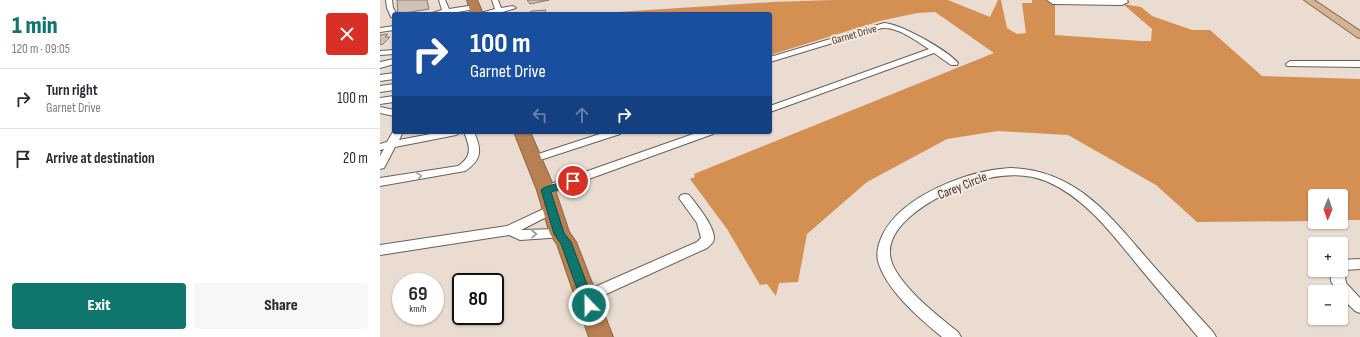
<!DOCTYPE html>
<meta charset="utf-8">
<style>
:root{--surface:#fff;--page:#f7f7f7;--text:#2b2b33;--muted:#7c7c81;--line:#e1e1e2;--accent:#0f766e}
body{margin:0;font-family:"Sofia Sans Condensed",sans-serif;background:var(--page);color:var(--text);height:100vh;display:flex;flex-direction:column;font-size:15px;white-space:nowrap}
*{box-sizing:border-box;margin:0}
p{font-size:13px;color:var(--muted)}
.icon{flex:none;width:22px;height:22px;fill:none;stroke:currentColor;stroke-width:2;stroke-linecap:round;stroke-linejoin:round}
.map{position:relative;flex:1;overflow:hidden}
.sheet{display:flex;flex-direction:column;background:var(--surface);width:380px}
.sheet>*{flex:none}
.banner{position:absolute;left:12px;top:12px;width:380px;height:122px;border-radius:4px;box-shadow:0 1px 3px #0004;background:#1a4fa0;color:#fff;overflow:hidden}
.needle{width:26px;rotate:182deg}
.buttons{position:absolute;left:928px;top:189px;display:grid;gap:8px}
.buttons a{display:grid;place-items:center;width:40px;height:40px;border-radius:4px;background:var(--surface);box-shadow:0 1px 3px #0004;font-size:20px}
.speed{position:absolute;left:12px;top:273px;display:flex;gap:8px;font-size:20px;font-weight:700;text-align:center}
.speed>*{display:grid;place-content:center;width:52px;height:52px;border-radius:50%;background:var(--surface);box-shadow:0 1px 3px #0004;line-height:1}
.speed small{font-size:10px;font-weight:400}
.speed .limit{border:2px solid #111;border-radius:6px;background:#fff;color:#111}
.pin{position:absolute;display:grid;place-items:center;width:34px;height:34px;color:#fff;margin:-17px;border:2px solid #fff;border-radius:50%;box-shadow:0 1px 4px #0007}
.me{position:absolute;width:44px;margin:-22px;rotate:338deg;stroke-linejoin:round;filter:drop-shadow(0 0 3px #0008)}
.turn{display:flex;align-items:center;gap:14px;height:84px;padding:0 12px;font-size:18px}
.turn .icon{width:52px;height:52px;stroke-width:2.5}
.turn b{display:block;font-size:28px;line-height:34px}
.lanes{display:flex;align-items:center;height:38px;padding:0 12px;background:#0003;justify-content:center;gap:20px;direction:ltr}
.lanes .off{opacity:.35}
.round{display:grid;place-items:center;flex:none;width:42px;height:42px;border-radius:4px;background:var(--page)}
.overview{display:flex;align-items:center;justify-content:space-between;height:68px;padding:0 12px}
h1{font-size:24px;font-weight:800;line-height:30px;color:var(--accent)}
.primary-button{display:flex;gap:8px;margin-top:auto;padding:8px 12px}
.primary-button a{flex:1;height:46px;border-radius:4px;background:var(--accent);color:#fff;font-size:16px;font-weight:800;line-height:46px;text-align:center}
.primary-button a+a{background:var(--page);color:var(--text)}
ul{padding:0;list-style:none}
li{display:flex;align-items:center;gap:12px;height:60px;padding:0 12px;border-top:1px solid var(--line)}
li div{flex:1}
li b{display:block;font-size:15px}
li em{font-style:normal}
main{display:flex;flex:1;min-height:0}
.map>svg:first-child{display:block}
.forest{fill:#d48f53}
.building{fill:#cfc2b7;stroke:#85786f}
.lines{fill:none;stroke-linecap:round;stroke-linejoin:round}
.minor-casing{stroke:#6b5f56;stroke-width:2}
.major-casing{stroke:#8c6748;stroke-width:2}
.highway-casing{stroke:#8c6748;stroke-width:2}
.minor{fill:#fff;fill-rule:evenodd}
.major{fill:#d3b397;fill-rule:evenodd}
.highway{fill:#b68052;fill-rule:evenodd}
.oneway{stroke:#9e9c9a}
.route{fill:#0f766e;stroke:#0a4d48}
.labels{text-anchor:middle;stroke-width:4;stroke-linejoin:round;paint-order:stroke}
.far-street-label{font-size:11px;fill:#3e3834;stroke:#f7e9df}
.street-label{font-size:13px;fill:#3e3834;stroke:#f7e9df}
</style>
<main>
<section class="sheet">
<div class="overview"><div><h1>1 min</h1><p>120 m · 09:05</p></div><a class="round" style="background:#d93025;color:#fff"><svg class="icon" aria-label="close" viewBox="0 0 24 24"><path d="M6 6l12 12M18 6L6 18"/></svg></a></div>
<ul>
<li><svg class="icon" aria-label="right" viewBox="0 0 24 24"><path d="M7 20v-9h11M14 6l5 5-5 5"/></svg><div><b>Turn right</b><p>Garnet Drive</p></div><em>100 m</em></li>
<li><svg class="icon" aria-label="arrive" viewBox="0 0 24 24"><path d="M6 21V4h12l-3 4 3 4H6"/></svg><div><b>Arrive at destination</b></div><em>20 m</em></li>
</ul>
<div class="primary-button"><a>Exit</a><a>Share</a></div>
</section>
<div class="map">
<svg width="980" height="337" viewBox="0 0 980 337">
<rect width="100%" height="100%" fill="#eadcd1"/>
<path class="forest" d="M452,0H568L610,17L618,0H621L627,28L637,34L646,33L642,3H652V0H675V35L761,41H771L772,29L743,4L761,7L772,16L812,30H830L882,76L980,79V220H961V196H935V221L817,222L776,185L688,135L618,131L567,139L487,182L427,234L418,282L399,283L396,296L387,284L380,285L347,229L310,179L315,177L314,174L614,53L555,12L537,13L500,21L390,55V14H207L393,2Z"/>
<g class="building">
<path d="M17,0H47L49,9L18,14Z"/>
<path d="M147,0H169L150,4Z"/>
<path d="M166,10L164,14H146L152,11Z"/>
<path d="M8,34L5,37H10L3,44L0,45V35Z"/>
</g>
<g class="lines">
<g class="minor-casing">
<g id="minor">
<path d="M6,0H12L13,8L17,14H14V17H11L7,8Z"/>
<path d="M59,0H65L69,9L95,5L98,7L95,9L66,14H49L62,10Z"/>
<path d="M112,0H118L121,8L133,6L136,8L119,13L97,14L115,9Z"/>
<path d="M667,0H747L748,2L742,5L673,4Z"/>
<path d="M504,23C521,24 567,50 578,63L577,65H571L554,53L390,112V106L549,49C536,41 519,27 502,28L390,62V57Z"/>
<path d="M14,26V30L0,32V28Z"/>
<path d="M14,50V54L0,55V51Z"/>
<path d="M14,59V64L0,68V62Z"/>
<path d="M910,61H980V67L907,66L906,64Z"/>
<path d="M14,73V79L0,81V75Z"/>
<path d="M14,84V90L0,92V86Z"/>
<path d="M14,96V102L0,104V98Z"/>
<path d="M0,107L14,110V116L0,113Z"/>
<path d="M14,130V132H23L19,140L61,132H81L76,135L15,147L4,168L0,169V156L4,149L0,150V144L7,142Z"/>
<path d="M84,132H94C102,150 102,160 85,171L0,186V178L78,166C93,156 90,147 84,132Z"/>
<path d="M226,132H241L240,134L157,161H149L148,159L149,157Z"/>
<path d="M319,132H334L333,134L170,193H162L160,190L162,187Z"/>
<path d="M631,168C697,170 731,217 770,262C791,286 812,309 833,332L836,337H818C799,314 779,291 760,268C733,235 706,198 666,181C648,174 627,174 609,178C578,184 500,219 511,260C518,285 558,316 578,332L581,337H562C539,318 506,290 498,261C496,252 499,242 503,234C523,195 589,170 631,168Z"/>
<path d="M305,194L309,195C316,204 339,231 333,242C332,244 329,246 327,248L211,301L206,303L201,301L199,297L201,293L317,242L321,238L317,223L299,198L301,195Z"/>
<path d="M172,205L176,206L178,209L176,212L141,230L180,229L184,231L186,234L184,237L140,240L129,235L0,255V245L127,226Z"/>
<path d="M980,259V269L964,270L966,283L980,298V313L975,311L961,297V292H957L951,281L950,270H961V260Z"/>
</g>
</g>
<g class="major-casing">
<path id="major" d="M924,0H934L980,31V38L977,37Z"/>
</g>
<g class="highway-casing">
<g id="highway">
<path d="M87,0H97L103,14H91Z"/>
<path d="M134,132H150L175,190L189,232L196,242L233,337H209L177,244L170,234L157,190Z"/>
</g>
</g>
<use href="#minor" class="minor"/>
<use href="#major" class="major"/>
<use href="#highway" class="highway"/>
</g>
<defs><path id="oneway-chevron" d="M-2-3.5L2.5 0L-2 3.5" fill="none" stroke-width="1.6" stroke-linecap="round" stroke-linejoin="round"/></defs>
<g class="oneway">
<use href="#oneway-chevron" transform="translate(39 176) rotate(-9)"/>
<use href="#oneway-chevron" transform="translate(154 234)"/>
</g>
<path class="route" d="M193,178L198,181L197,183L171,192L184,233L191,242L215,305L214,309L209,310L205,309L203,305L181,244L174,234L161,190L163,188Z"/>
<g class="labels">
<g class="far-street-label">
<text transform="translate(474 34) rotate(-16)" y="4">Garnet Drive</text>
</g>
<g class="street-label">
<text transform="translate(582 185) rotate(-22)" y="5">Carey Circle</text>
</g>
</g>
</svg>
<div class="buttons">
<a><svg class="needle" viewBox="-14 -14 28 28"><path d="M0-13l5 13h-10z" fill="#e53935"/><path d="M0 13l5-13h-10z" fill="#7c7c81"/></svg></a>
<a>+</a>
<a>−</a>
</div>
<div class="speed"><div>69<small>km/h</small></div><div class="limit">80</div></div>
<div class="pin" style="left:193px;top:181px;background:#d93025"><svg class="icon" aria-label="arrive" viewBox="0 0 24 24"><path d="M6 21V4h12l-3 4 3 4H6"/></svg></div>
<svg class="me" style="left:209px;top:305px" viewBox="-20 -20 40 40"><circle r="17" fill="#0f766e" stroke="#fff" stroke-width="3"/><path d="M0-11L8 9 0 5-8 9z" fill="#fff"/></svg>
<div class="banner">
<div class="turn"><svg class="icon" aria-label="right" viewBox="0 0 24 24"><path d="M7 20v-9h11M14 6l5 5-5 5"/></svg><div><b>100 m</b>Garnet Drive</div></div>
<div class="lanes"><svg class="icon off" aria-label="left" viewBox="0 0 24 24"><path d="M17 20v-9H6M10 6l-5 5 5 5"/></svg><svg class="icon off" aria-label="ahead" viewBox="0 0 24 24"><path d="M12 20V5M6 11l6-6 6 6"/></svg><svg class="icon" aria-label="right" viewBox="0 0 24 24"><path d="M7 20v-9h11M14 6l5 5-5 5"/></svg></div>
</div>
</div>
</main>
